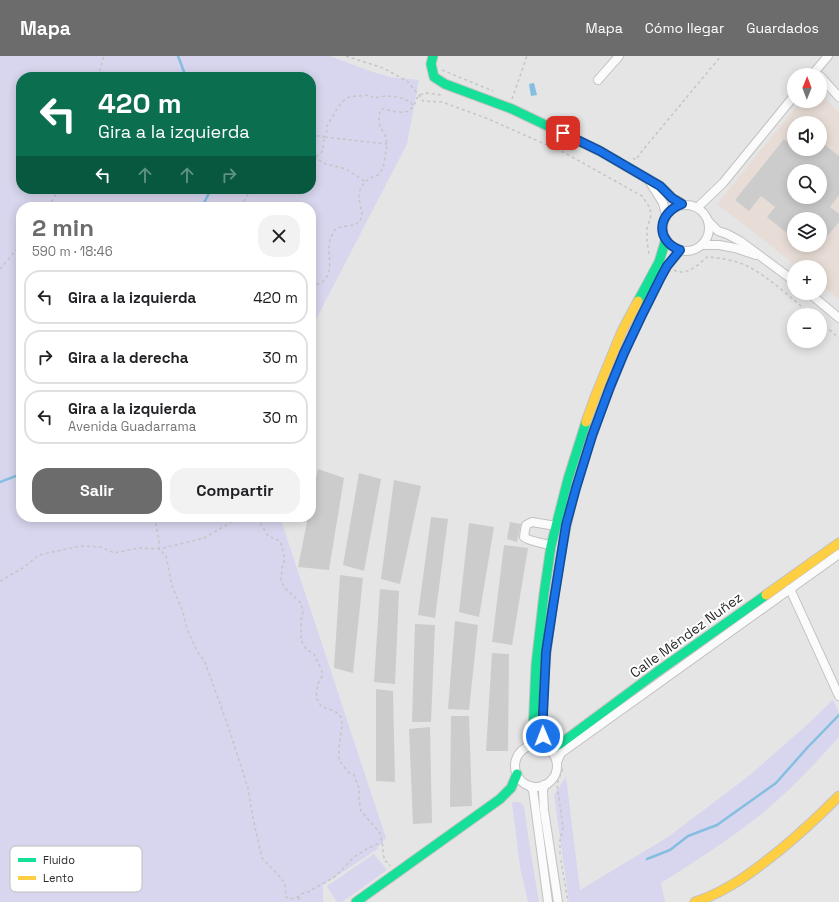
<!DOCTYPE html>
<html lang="es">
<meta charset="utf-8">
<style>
:root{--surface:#fff;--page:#f2f2f2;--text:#202124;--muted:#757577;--line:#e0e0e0;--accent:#6c6c6d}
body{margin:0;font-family:"Space Grotesk",sans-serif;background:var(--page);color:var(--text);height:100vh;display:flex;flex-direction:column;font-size:15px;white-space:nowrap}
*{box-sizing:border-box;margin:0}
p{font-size:13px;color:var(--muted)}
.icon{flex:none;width:22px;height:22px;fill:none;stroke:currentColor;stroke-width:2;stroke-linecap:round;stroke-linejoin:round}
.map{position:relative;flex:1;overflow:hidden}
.sheet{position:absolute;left:16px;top:146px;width:300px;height:320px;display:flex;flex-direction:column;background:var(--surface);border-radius:16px;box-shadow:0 2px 10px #0003}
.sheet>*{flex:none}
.hud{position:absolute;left:16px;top:16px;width:300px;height:122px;border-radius:16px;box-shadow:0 2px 10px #0003;background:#0b6e4f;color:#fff;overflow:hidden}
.needle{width:26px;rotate:1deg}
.buttons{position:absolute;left:787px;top:12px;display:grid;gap:8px}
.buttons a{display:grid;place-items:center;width:40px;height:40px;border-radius:50%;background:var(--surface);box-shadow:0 2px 10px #0003;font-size:20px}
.pin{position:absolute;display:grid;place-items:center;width:34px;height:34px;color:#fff;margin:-17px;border-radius:8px;box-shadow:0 2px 6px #0006}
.me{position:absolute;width:44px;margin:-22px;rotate:359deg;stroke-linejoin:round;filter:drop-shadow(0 0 3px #0008)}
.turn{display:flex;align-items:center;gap:14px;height:84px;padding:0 16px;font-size:18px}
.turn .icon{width:52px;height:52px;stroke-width:2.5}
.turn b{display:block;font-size:28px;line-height:34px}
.lanes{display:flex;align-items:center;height:38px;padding:0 16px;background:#0003;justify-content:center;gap:20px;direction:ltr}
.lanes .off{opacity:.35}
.round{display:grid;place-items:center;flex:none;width:42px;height:42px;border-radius:16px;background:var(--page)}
.head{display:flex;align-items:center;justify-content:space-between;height:68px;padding:0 16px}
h1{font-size:24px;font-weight:700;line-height:30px;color:var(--accent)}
.cta{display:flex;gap:8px;margin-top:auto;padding:8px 16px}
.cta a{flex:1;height:46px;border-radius:16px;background:var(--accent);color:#fff;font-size:16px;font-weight:700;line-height:46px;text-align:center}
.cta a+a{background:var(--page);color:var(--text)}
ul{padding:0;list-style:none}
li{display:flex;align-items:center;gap:12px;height:54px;margin:0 8px 6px;padding:0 8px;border:2px solid var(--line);border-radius:16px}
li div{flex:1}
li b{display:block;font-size:15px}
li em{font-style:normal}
header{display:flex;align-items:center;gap:24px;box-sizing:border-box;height:56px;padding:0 20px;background:var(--accent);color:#fff}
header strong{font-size:19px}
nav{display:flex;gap:22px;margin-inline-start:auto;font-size:14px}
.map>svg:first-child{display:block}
.education{fill:#e8ddd6;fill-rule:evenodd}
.green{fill:#d7d6ee;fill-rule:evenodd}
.water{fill:#85bee0}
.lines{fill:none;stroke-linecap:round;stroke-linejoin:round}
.stream{stroke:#85bee0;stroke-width:2.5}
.building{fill:#cdcccc;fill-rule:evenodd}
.street-casing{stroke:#c2c2c3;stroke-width:10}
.fast-casing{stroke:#c2c2c3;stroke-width:11}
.slow-casing{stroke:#c2c2c3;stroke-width:11}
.path{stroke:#c5c5c6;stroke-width:1.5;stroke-dasharray:3 3;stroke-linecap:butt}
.street{stroke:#fbfbfb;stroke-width:8}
.fast{stroke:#16e098;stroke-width:9}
.slow{stroke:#ffcf43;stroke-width:9}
.route-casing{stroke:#114b97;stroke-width:10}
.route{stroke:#1a73e8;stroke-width:7}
.labels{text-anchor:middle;stroke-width:4;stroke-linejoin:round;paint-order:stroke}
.street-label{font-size:14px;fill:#2b2b2c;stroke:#fff}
.key{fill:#fff;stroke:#bfbfc0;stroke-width:1}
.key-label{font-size:11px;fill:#2b2b2c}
</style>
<header>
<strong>Mapa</strong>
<nav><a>Mapa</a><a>Cómo llegar</a><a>Guardados</a></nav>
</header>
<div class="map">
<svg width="839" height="846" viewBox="0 0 839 846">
<rect width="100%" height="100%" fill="#e5e5e6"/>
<path class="education" d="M820,36L839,57V243L820,228V211H798L717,148L801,45H820ZM794,67H820V93H794ZM794,115H820V141H794ZM794,163H820V189H794Z"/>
<g class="green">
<path d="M0,0H330L367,14L389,21L419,24L407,88L311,273V151H21V461H280L386,782L376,794L323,829V846H0ZM21,21H311V133H21Z"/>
<path d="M833,644L839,657V681C813,710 786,739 755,763C726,786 694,806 661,827L665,846H569L554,739L566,721L580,834L668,781L750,719L809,667Z"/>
<path d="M512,746H519L524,750L529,786L539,846H528L520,811Z"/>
<path d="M374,798L387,814L342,846H337L327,830Z"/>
</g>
<path class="water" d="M534,27L537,39L531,40L529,28Z"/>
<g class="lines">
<g class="stream">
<path d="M178,0L186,21"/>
<path d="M202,151L211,133"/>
<path d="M0,426L21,418"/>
<path d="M647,803L670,794L688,780L717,769L776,727L807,692L839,659"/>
</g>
</g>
<g class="building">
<path d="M794,82V93H820V85L839,100V139L830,151L839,158V166L824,184L820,180V163H794V183L767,161L775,151L761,140L749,155L735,144L784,83L789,87ZM794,115H820V141H794Z"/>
<path d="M318,413L344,422L329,514L298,511L308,461H311V446Z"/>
<path d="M359,417L381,423L364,515L343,509Z"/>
<path d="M394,424L421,430L400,528L381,523Z"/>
<path d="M431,461L448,463L435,562L418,559Z"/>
<path d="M510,466L521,468L517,486L507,483Z"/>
<path d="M469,467L494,471L479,561L459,556Z"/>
<path d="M504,489L528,492L512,589L492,586Z"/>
<path d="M340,519L363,522L353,617L334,612Z"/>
<path d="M380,533L399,535L395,628L374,626Z"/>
<path d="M455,565L478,569L469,654L448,653Z"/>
<path d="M415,568L435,569L431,666H412Z"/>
<path d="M492,597L509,598L508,695H486Z"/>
<path d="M376,633L393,635L395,726L376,725Z"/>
<path d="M451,660H469L472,750L450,751Z"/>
<path d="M430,671L432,767L413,768L409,673Z"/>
</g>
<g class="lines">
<g class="street-casing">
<g id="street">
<path d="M812,19L828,0"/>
<path d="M820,20L839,41"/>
<path d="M598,24L619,0"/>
<path d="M648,123L663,147L666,159"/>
<circle cx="686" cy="172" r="23"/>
<path d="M698,151L723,127L794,40"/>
<path d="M709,166L718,175L727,178L740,185L794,225"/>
<path d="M702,189H719L735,192L756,199"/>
<path d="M809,237L839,262"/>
<path d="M551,490C543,486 530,486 524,481L525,474L526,469L532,466L556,470"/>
<path d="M790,533L839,640"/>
<circle cx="536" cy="710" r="21"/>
<path d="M544,690C540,648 545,605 551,563C557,519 564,474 576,432C590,381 609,332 630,284C638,267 646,251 654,235C658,227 662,218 667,211C671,205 676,200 681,194"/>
<path d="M557,706L561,697L839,498"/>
<path d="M544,729L543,735L544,754L558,846"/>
<path d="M530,730L533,734L548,846"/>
</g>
</g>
<g class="fast-casing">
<g id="fast">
<path d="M433,0L431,8L434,21L445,28L512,53L600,95L660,130L672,142L682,148"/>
<path d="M638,245L659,206L666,183"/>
<path d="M530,689L533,675L536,609L544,538L551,490L568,423L586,366"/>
<path d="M550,693L560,688L657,616L766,539"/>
<path d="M356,846L500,743L511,732L517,718"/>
</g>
</g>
<g class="slow-casing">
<g id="slow">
<path d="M586,366L595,341L622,275L638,245"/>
<path d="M766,539L839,487"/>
<path d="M695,846C728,835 754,815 780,794C801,777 820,759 839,740"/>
</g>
</g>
<g class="path">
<path d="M346,0L383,12L407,25L419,39L423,45L442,46L486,62L565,97L642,140L650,152L651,159L647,173V185L649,198L651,199"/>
<path d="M442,14L493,35"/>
<path d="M98,21L104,0"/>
<path d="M512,43L527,0"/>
<path d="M311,80L314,79L324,81L327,75V70L337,53L342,46L349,41L369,39L374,42C386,39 404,39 413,49"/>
<path d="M311,95L312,96L315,101L323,107L346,113L366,126"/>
<path d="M633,102L636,104L642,95L721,0"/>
<path d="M311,104L323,95L324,81L387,88"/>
<path d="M48,151L54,142L58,133"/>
<path d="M241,151L248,138L253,133"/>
<path d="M0,213L21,188"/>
<path d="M674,214C686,221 698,209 707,201C720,202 735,204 747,210C769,221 792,243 812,259"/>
<path d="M311,231C315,229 322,227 325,223C333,215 328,199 329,189C330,182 333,177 336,172L353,169L360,166L362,158L359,143V136L364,127L370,122L378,119L383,112L385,101L387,88L385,79L380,70L379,63L380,54L384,53C391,55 406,59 411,53C415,49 416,43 419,39L427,37L441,39L442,37"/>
<path d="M820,266L839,282"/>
<path d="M157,461L156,470L159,483V493L166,500L172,530L183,556L187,573L197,595L205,606L229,673L248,732L252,757L262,802L280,821L285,828L286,841L290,843L298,841L301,838L308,836L336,820L354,801L368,792L382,786"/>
<path d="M259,461L261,468L268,480L280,485L282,491L285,503L282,512L281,525L285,532L301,547L303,556L301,564V584L306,593L314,598L322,615V620L318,628L316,641L321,650L338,657L342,663V670L339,691V704L348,716L354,719L359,732V744L361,755L380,777L383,791V797L385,805L389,807L390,810"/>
<path d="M0,525L23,512L39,499L80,490L101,491L114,497L139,492L159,493L204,482L240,461"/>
<path d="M560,798V784L563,772L557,728L563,712"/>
<path d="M561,804L568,846"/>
<path d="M298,841L301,846"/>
</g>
<use href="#street" class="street"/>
<use href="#fast" class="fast"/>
<use href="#slow" class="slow"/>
</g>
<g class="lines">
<g class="route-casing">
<path id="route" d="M543,680V658L546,596L553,550L566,469L576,432L592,380L610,331L624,297L641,261L661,221L667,210L680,194C655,185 657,157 682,148L672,142L660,130L600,95L563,77"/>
</g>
<use href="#route" class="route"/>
</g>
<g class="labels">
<g class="street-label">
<text transform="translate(686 579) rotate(-36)" y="5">Calle Méndez Nuñez</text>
</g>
</g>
<rect x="10" y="790" width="132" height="46" rx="6" class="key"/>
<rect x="18" y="802" width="18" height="4" fill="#16e098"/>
<rect x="18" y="820" width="18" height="4" fill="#ffcf43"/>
<g class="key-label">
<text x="43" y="808">Fluido</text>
<text x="43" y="826">Lento</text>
</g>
</svg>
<div class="buttons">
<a><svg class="needle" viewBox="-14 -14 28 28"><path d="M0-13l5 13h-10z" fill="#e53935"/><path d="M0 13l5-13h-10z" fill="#757577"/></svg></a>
<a><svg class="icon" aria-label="sound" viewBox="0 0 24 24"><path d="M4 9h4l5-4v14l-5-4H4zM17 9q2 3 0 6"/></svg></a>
<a><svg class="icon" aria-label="search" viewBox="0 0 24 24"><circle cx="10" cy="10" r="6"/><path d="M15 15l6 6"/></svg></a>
<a><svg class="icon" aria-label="layers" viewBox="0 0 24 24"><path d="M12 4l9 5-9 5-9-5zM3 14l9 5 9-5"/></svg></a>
<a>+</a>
<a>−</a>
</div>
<div class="pin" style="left:563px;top:77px;background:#d93025"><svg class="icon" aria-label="arrive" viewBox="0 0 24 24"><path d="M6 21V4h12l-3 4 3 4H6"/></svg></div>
<svg class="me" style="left:543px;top:680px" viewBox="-20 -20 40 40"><circle r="17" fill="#1a73e8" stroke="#fff" stroke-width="3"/><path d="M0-11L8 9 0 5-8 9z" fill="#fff"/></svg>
<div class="hud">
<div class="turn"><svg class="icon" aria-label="left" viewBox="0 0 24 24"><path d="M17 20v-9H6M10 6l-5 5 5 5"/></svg><div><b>420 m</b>Gira a la izquierda</div></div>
<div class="lanes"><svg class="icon" aria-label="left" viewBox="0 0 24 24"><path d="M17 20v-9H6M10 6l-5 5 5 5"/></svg><svg class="icon off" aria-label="ahead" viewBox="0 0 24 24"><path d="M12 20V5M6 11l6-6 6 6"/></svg><svg class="icon off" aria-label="ahead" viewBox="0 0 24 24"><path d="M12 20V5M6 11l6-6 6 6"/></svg><svg class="icon off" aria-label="right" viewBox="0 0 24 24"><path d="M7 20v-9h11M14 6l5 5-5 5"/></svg></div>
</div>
<section class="sheet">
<div class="head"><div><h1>2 min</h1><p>590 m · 18:46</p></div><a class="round"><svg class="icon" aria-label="close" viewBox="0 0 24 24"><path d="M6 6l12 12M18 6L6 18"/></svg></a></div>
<ul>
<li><svg class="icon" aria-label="left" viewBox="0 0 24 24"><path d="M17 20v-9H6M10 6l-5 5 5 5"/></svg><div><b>Gira a la izquierda</b></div><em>420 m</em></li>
<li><svg class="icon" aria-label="right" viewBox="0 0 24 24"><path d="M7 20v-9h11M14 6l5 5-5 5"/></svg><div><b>Gira a la derecha</b></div><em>30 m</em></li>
<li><svg class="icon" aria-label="left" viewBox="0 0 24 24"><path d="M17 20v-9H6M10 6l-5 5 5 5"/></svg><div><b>Gira a la izquierda</b><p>Avenida Guadarrama</p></div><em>30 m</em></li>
</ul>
<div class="cta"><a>Salir</a><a>Compartir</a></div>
</section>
</div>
